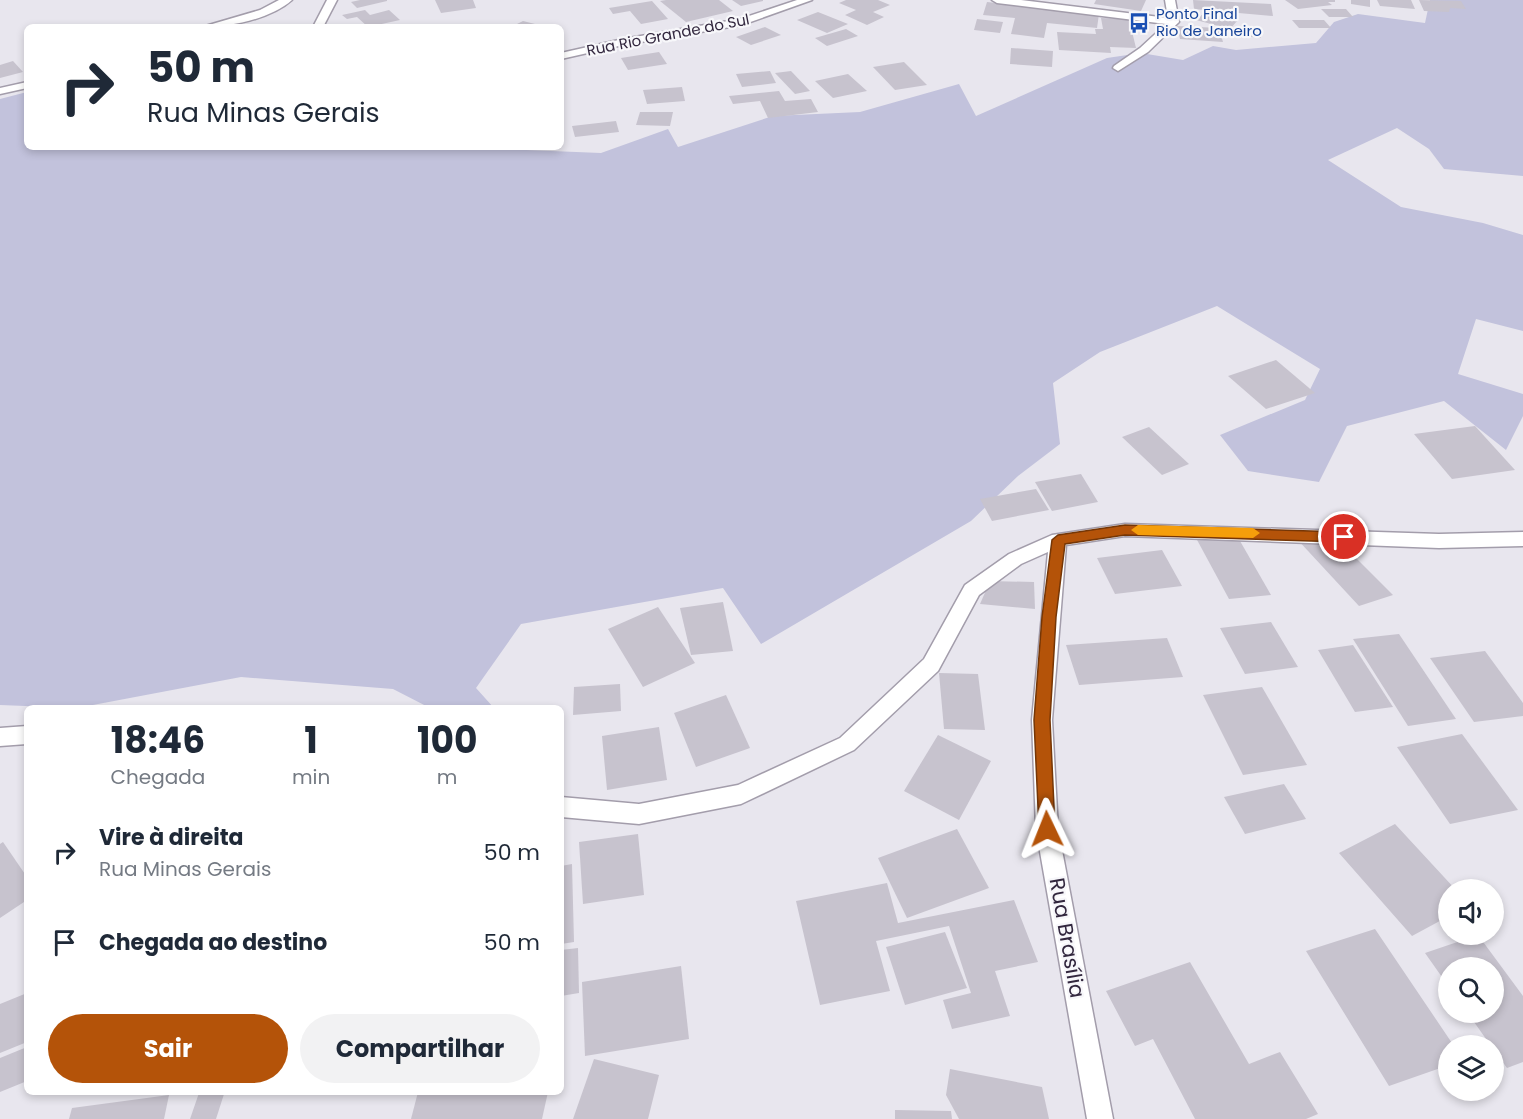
<!DOCTYPE html>
<html lang="pt">
<meta charset="utf-8">
<style>
:root{--surface:#fff;--page:#f2f2f3;--text:#1f2937;--muted:#747a83;--accent:#b45309}
body{margin:0;font-family:Poppins,sans-serif;background:var(--page);color:var(--text);height:100vh;display:flex;flex-direction:column;font-size:22px;white-space:nowrap}
*{box-sizing:border-box;margin:0}
p{font-size:20px;color:var(--muted)}
.icon{flex:none;width:33px;height:33px;fill:none;stroke:currentColor;stroke-width:2;stroke-linecap:round;stroke-linejoin:round}
.map{position:relative;flex:1;overflow:hidden}
.side{position:absolute;left:24px;top:705px;width:540px;height:390px;display:flex;flex-direction:column;background:var(--surface);border-radius:9px;box-shadow:0 3px 9px #0003}
.side>*{flex:none}
.top-card{position:absolute;left:24px;top:24px;width:540px;height:126px;border-radius:9px;box-shadow:0 3px 9px #0003;background:#fff;color:var(--text);overflow:hidden}
.tools{position:absolute;left:1438px;top:879px;display:grid;gap:12px}
.tools a{display:grid;place-items:center;width:66px;height:66px;border-radius:50%;background:var(--surface);box-shadow:0 3px 9px #0003;font-size:30px}
.pin{position:absolute;display:grid;place-items:center;width:51px;height:51px;color:#fff;margin:-26px;border:3px solid #fff;border-radius:50%;box-shadow:0 2px 6px #0007}
.me{position:absolute;width:66px;margin:-33px;rotate:358deg;stroke-linejoin:round;filter:drop-shadow(0 0 4px #0008)}
.turn{display:flex;align-items:center;gap:21px;height:126px;padding:0 24px;font-size:27px}
.turn .icon{width:78px;height:78px;stroke-width:2.5}
.turn b{display:block;font-size:42px;line-height:51px}
.eta{display:flex;justify-content:space-evenly;align-items:center;height:102px;text-align:center}
.eta b{font-size:36px;font-weight:700;line-height:42px}
.action{display:flex;gap:12px;margin-top:auto;padding:12px 24px}
.action a{flex:1;height:69px;border-radius:36px;background:var(--accent);color:#fff;font-size:24px;font-weight:700;line-height:69px;text-align:center}
.action a+a{background:var(--page);color:var(--text)}
ul{padding:0;list-style:none}
li{display:flex;align-items:center;gap:18px;height:90px;padding:0 24px}
li div{flex:1}
li b{display:block;font-size:22px}
li em{font-style:normal}
.map>svg:first-child{display:block}
.green{fill:#c2c2dc}
.building{fill:#c7c3ce}
.lines{fill:none;stroke-linecap:round;stroke-linejoin:round}
.minor-casing{stroke:#a39dab;stroke-width:3}
.minor{fill:#fff;fill-rule:evenodd}
.route{fill:#b45309;stroke:#753606;stroke-width:1.5}
.slow{fill:#f59e0b}
.labels{text-anchor:middle;stroke-width:4.5;stroke-linejoin:round;paint-order:stroke}
.far-transit-label{font-size:15px;fill:#164399;stroke:#f7f7fa;text-anchor:start}
.far-street-label{font-size:15px;fill:#32273e;stroke:#f7f7fa}
.near-street-label{font-size:21px;fill:#32273e;stroke:#f7f7fa}
</style>
<div class="map">
<svg width="1523" height="1119" viewBox="0 0 1523 1119">
<rect width="100%" height="100%" fill="#e8e6ee"/>
<path class="green" d="M1430,0H1523V176L1444,169L1429,149L1397,128L1328,160L1401,207L1483,223L1523,235V331L1476,319L1458,374L1523,394V416L1506,450L1444,401L1347,426L1319,482L1248,471L1220,435L1305,400L1320,369L1217,306L1100,352L1053,383L1060,444L1018,476L971,521L761,644L723,588L521,624L476,688L494,708H430L393,689L241,677L77,708L0,705V99L27,92V147H451L601,153L668,129L678,147L773,116L860,112L959,84L976,116L1107,58L1141,53L1183,60L1213,46L1236,50L1316,43L1334,22L1358,14L1425,23Z"/>
<g class="building">
<path d="M360,0H387V1L357,8L351,2Z"/>
<path d="M435,0H473L476,8L441,13Z"/>
<path d="M666,0H719L733,11L686,22L660,1Z"/>
<path d="M732,0H763V1L741,6Z"/>
<path d="M846,0H878L890,5L873,12L884,17L867,25L845,15L856,10L839,3Z"/>
<path d="M1096,0H1146L1141,11L1094,4Z"/>
<path d="M1193,0L1271,4L1273,16L1194,9Z"/>
<path d="M1285,0H1335V2H1328L1332,5L1298,9Z"/>
<path d="M1351,0H1370V7L1351,4Z"/>
<path d="M1377,0H1411L1415,9L1380,6Z"/>
<path d="M1419,0L1461,1L1466,9L1450,8L1449,12L1424,11Z"/>
<path d="M652,1L668,19L641,24L630,11L613,14L609,8Z"/>
<path d="M987,2L1099,14L1097,28L1047,23L1044,38L1011,34L1015,18L983,15Z"/>
<path d="M1321,9H1346L1353,17H1329Z"/>
<path d="M365,10L370,15L389,10L400,20L368,27L357,17L347,19L342,15Z"/>
<path d="M818,12L848,24L827,33L797,20Z"/>
<path d="M1205,12L1238,20L1230,29L1196,20Z"/>
<path d="M1101,18L1129,19L1136,48L1110,47L1111,53L1059,50L1057,32L1096,34L1095,29H1103Z"/>
<path d="M977,19L1003,22L1000,33L974,30Z"/>
<path d="M1292,20H1324L1331,28H1299Z"/>
<path d="M523,21L543,26V27H511Z"/>
<path d="M1177,26L1219,28L1223,42L1180,39Z"/>
<path d="M765,27L781,35L751,45L736,37Z"/>
<path d="M1234,28L1261,32V38L1233,35Z"/>
<path d="M846,29L858,36L827,46L815,38Z"/>
<path d="M1011,48L1053,51L1052,67L1010,64Z"/>
<path d="M659,52L667,64L628,70L621,58Z"/>
<path d="M13,61L23,72L0,78V65Z"/>
<path d="M904,62L927,85L895,90L873,67Z"/>
<path d="M770,71L776,83L742,87L736,74Z"/>
<path d="M791,71L810,91L795,94L775,73Z"/>
<path d="M848,74L867,91L833,98L815,81Z"/>
<path d="M682,87L685,101L647,104L643,90Z"/>
<path d="M779,91L785,101L811,99L818,112L768,118L760,101L733,104L729,96Z"/>
<path d="M640,112H673L670,126L636,125Z"/>
<path d="M616,121L619,132L575,137L572,126Z"/>
<path d="M1276,360L1315,393L1266,409L1228,376Z"/>
<path d="M1475,426L1515,470L1452,479L1414,434Z"/>
<path d="M1149,427L1189,464L1162,475L1122,437Z"/>
<path d="M1081,474L1098,502L1052,511L1035,482Z"/>
<path d="M1036,489L1049,510L992,521L980,499Z"/>
<path d="M1236,534L1271,595L1229,599L1196,538Z"/>
<path d="M1296,538L1339,541L1393,595L1359,606Z"/>
<path d="M1162,550L1182,586L1115,594L1097,558Z"/>
<path d="M990,581L1034,582L1035,609L980,604Z"/>
<path d="M723,602L733,651L691,655L680,608Z"/>
<path d="M658,607L695,663L643,687L608,629Z"/>
<path d="M1271,622L1298,667L1245,674L1220,628Z"/>
<path d="M1399,634L1456,719L1408,726L1353,639Z"/>
<path d="M1167,638L1183,677L1079,685L1066,645Z"/>
<path d="M1353,645L1393,707L1355,712L1318,650Z"/>
<path d="M1485,651L1523,703V716L1474,722L1430,658Z"/>
<path d="M939,673L978,674L985,730L944,729Z"/>
<path d="M620,684L621,711L573,715L574,687Z"/>
<path d="M1262,687L1307,765L1243,775L1203,695Z"/>
<path d="M726,695L750,748L696,767L674,713Z"/>
<path d="M659,727L667,780L607,790L602,736Z"/>
<path d="M1462,734L1518,810L1450,824L1397,747Z"/>
<path d="M938,735L991,761L959,820L904,791Z"/>
<path d="M1284,784L1306,819L1245,834L1224,797Z"/>
<path d="M1395,824L1456,890H1449V916L1412,936L1339,853Z"/>
<path d="M957,829L989,888L907,918L878,858Z"/>
<path d="M638,834L644,895L583,904L579,842Z"/>
<path d="M3,842L27,877V900L0,918V844Z"/>
<path d="M572,864L574,942L561,944V866Z"/>
<path d="M887,883L898,923L1014,900L1038,962L995,971L1010,1016L952,1029L943,1000L971,993L949,926L876,941L890,991L820,1005L796,901Z"/>
<path d="M1375,929L1454,1046H1449V1065L1389,1086L1306,951Z"/>
<path d="M945,932L967,988L905,1005L886,947Z"/>
<path d="M1478,935L1523,996V1062L1507,1068L1494,1050V1046H1491L1467,1012H1494V968H1449V987L1425,953Z"/>
<path d="M578,948L579,993L561,996V950Z"/>
<path d="M1190,962L1249,1064L1280,1052L1318,1114L1306,1119H1195L1153,1039L1135,1046L1106,991Z"/>
<path d="M681,966L689,1039L585,1056L582,982Z"/>
<path d="M27,993V1042L0,1053V1004Z"/>
<path d="M27,1047V1081L0,1092V1058Z"/>
<path d="M594,1059L659,1075L648,1119H573Z"/>
<path d="M950,1069L1042,1087L1049,1119H959L946,1095Z"/>
<path d="M418,1092H548L542,1119H411Z"/>
<path d="M199,1093L224,1094L216,1119H190Z"/>
<path d="M169,1095L164,1119H69L72,1108Z"/>
<path d="M895,1110L951,1111L952,1119H895Z"/>
</g>
<g class="lines">
<g class="minor-casing">
<g id="minor">
<path d="M279,0H292C271,19 230,27 202,27L260,10Z"/>
<path d="M327,0H337L323,27H313Z"/>
<path d="M797,0H812L742,25L623,45L561,59V53L623,39L740,19Z"/>
<path d="M992,0H1021L1168,18L1165,0H1175L1179,22L1148,52L1118,71L1113,68L1114,66L1140,48L1166,24L997,3Z"/>
<path d="M27,82V88L0,94V88Z"/>
<path d="M1125,524L1439,534L1523,532V546L1439,548L1125,536L1066,545L1052,720L1058,829L1113,1119H1087L1036,829L1032,720L1048,552L1021,564L979,595L938,671L854,750L741,804L639,824L561,817V797L639,804L738,785L840,738L924,659L965,585L1009,554L1052,535Z"/>
<path d="M27,726V744L0,746V728Z"/>
</g>
</g>
<use href="#minor" class="minor"/>
</g>
<path class="route" d="M1125,525L1344,532L1351,537L1344,542L1125,535L1065,544L1056,617L1050,720L1055,829L1053,834L1047,837L1041,834L1039,829L1034,720L1042,617L1052,540L1058,535Z"/>
<path class="slow" d="M1138,525L1253,528L1260,533L1253,538L1138,535L1131,530Z"/>
<defs>
<g id="bus-bare" transform="scale(1.62)"><path d="M-5-6H5V4H4V6H2V4H-2V6H-4V4H-5ZM-3.5-4V0h7V-4ZM-3.5 1.2v1.5H-2V1.2ZM2 1.2v1.5H3.5V1.2Z" fill="#1a4fb4" stroke="#f7f7fa" stroke-width="2.5" paint-order="stroke"/></g>
</defs>
<g fill-rule="evenodd">
<use href="#bus-bare" x="1139" y="23"/>
</g>
<g class="labels">
<g class="far-transit-label">
<text x="1156" y="19">Ponto Final<tspan x="1156" dy="17">Rio de Janeiro</tspan></text>
</g>
<g class="far-street-label">
<text transform="translate(668 35) rotate(-11)" y="5">Rua Rio Grande do Sul</text>
</g>
<g class="near-street-label">
<text transform="translate(1067 938) rotate(80)" y="7">Rua Brasília</text>
</g>
</g>
</svg>
<div class="tools">
<a><svg class="icon" aria-label="sound" viewBox="0 0 24 24"><path d="M4 9h4l5-4v14l-5-4H4zM17 9q2 3 0 6"/></svg></a>
<a><svg class="icon" aria-label="search" viewBox="0 0 24 24"><circle cx="10" cy="10" r="6"/><path d="M15 15l6 6"/></svg></a>
<a><svg class="icon" aria-label="layers" viewBox="0 0 24 24"><path d="M12 4l9 5-9 5-9-5zM3 14l9 5 9-5"/></svg></a>
</div>
<div class="pin" style="left:1344px;top:537px;background:#d93025"><svg class="icon" aria-label="arrive" viewBox="0 0 24 24"><path d="M6 21V4h12l-3 4 3 4H6"/></svg></div>
<svg class="me" style="left:1047px;top:829px" viewBox="-20 -20 40 40"><path d="M0-17L14 15 0 8-14 15z" fill="#b45309" stroke="#fff" stroke-width="4"/></svg>
<div class="top-card">
<div class="turn"><svg class="icon" aria-label="right" viewBox="0 0 24 24"><path d="M7 20v-9h11M14 6l5 5-5 5"/></svg><div><b>50 m</b>Rua Minas Gerais</div></div>
</div>
<section class="side">
<div class="eta">
<div><b>18:46</b><p>Chegada</p></div>
<div><b>1</b><p>min</p></div>
<div><b>100</b><p>m</p></div>
</div>
<ul>
<li><svg class="icon" aria-label="right" viewBox="0 0 24 24"><path d="M7 20v-9h11M14 6l5 5-5 5"/></svg><div><b>Vire à direita</b><p>Rua Minas Gerais</p></div><em>50 m</em></li>
<li><svg class="icon" aria-label="arrive" viewBox="0 0 24 24"><path d="M6 21V4h12l-3 4 3 4H6"/></svg><div><b>Chegada ao destino</b></div><em>50 m</em></li>
</ul>
<div class="action"><a>Sair</a><a>Compartilhar</a></div>
</section>
</div>
